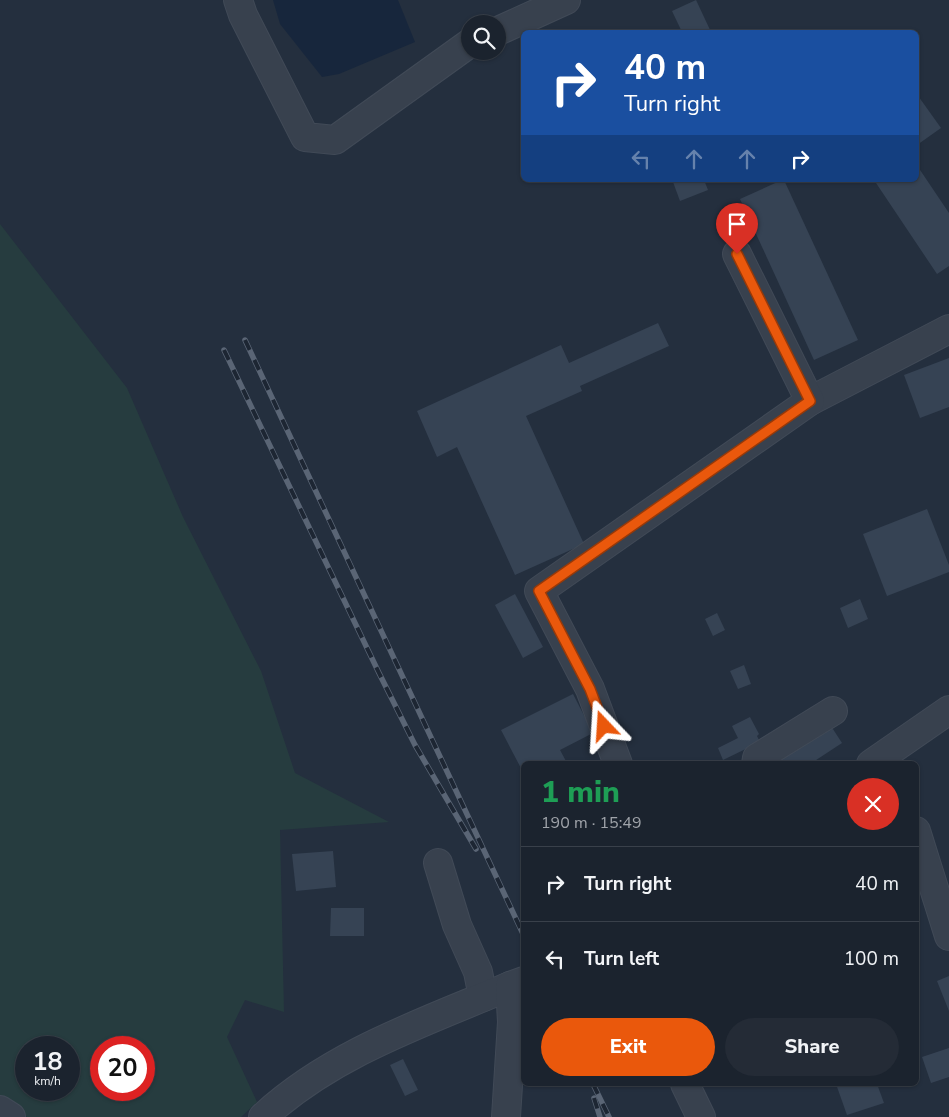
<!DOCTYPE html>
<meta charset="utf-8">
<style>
:root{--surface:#1b232e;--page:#242b36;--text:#f1f3f6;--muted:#a0a4aa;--line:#39404a;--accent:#ea580c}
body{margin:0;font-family:"Nunito Sans",sans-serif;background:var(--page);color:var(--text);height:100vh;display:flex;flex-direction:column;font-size:19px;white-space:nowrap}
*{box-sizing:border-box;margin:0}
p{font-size:16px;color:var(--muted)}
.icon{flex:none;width:28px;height:28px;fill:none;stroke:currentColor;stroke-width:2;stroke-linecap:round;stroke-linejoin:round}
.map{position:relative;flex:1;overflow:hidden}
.drawer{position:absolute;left:521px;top:761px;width:398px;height:325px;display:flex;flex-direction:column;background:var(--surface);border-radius:8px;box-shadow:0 1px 4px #0004,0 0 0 1px var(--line)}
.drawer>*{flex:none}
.guide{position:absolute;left:521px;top:30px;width:398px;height:152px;border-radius:8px;box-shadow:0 1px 4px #0004,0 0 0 1px var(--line);background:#1a4fa0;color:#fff;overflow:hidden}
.buttons{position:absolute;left:461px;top:15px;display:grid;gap:10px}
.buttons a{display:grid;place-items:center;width:45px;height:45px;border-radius:50%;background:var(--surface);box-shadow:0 1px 4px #0004,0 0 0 1px var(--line);font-size:25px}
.speed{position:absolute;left:15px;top:1036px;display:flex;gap:10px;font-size:25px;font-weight:700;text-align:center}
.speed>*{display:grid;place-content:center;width:65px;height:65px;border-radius:50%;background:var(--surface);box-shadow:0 1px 4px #0004,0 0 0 1px var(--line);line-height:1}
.speed small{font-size:12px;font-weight:400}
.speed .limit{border:8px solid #d22;background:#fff;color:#111}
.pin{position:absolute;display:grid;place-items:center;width:42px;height:42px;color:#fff;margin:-51px -21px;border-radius:50% 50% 50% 0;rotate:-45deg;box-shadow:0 0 5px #0007}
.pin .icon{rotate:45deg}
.me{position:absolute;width:55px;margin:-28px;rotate:340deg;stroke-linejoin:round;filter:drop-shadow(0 0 4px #0008)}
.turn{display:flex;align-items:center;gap:18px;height:105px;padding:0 20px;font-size:22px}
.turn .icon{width:65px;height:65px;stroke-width:2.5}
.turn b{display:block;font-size:35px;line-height:42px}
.lanes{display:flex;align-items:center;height:48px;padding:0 20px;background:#0003;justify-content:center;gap:25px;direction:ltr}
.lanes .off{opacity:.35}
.round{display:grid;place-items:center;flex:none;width:52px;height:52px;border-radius:26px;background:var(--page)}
.overview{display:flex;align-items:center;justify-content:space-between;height:85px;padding:0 20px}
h1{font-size:30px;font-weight:800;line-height:38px;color:#1e9e55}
.cta{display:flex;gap:10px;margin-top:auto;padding:10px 20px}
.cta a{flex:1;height:58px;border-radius:30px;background:var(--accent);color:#fff;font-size:20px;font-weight:800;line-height:58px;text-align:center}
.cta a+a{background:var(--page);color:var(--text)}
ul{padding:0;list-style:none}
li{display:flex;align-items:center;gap:15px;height:75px;padding:0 20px;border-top:1px solid var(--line)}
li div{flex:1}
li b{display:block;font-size:19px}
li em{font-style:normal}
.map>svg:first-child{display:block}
.green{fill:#263c3f;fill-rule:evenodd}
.water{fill:#17263c}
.building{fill:#364354}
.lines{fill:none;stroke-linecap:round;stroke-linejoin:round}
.minor-casing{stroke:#414a57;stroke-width:30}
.minor{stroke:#38414e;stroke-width:28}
.rail-casing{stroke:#5a6575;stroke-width:5.5}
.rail{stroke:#1d2633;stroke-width:4;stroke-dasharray:11;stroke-linecap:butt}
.route-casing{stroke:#983908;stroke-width:12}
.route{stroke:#ea580c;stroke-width:9}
</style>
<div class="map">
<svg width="949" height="1117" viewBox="0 0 949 1117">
<rect width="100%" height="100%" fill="#242f3e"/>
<path class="green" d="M0,224L127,388L183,517L261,671L295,773L389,822L280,830L284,1012L245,1000L227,1037L257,1102L241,1117H27L0,1097ZM26,1048H69V1090H26ZM101,1048H144V1090H101Z"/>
<path class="water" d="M273,0H398L415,42L339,74L322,77L280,24Z"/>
<g class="building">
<path d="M696,0L711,32H682L672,11Z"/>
<path d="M916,93L941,128L917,145L916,143Z"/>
<path d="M916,164L949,213V266L937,274L874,180H916Z"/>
<path d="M680,180H704L708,190L680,201L673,182Z"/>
<path d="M782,180H784L858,340L814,360L740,199Z"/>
<path d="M658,323L669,346L580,386L582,391L526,416L584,544L515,575L457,447L437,457L417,411L561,345L569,363Z"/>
<path d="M949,358V407L920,418L904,375Z"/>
<path d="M927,509L949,565V572L887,596L863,534Z"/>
<path d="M515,594L543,647L523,658L495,605Z"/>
<path d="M860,599L868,619L848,628L840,608Z"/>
<path d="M717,613L725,630L713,636L705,619Z"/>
<path d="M744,665L751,684L738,689L730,671Z"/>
<path d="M573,694L593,733L560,750L567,763L524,764V774L501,730Z"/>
<path d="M750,717L759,734L757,736L760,742L723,760L718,748L738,738L732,726Z"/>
<path d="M829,723L842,743L810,764H768Z"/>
<path d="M333,851L336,887L296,891L292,854Z"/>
<path d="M331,908H364V936H330Z"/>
<path d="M949,976V1011L937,981Z"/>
<path d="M949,1048V1077L931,1083L922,1057Z"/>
<path d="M403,1059L418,1090L405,1096L390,1065Z"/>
<path d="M836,1084H877L884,1103L847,1115Z"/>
</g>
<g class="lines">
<g class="minor-casing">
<g id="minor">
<path d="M238,0L243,15L305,137L335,140L470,43"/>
<path d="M498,31L566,0"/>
<path d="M810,401L949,329"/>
<path d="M618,764L590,689L539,591L810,401L737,254"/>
<path d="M756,764L757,758L833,711"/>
<path d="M871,764L949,710"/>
<path d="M916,831L949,936"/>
<path d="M438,863L457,925L478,972L483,997"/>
<path d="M685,1084L701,1117"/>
<path d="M0,1110L11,1117"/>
<path d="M263,1117C332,1053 425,1022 510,986"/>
<path d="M506,1117L512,1022L510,986L524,981"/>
</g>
</g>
<use href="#minor" class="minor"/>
<g class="rail-casing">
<g id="rail">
<path d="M245,340L524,936"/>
<path d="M224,350L379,673L415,745L476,849"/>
<path d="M593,1084L609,1117"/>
<path d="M594,1098L600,1117"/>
</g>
</g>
<use href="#rail" class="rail"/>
</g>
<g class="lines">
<g class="route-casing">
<path id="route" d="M604,726L590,689L539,591L810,401L737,254"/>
</g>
<use href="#route" class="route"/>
</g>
</svg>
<div class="buttons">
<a><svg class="icon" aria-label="search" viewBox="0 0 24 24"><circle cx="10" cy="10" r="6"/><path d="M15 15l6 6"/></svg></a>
</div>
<div class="speed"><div>18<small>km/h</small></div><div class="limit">20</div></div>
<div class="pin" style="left:737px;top:254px;background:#d93025"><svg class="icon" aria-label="arrive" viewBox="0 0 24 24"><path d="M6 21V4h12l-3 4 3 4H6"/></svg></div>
<svg class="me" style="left:604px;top:726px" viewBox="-20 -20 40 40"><path d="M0-17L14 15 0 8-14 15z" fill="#ea580c" stroke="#fff" stroke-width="4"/></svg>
<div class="guide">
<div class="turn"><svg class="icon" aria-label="right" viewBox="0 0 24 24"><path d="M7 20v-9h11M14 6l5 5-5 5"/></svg><div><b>40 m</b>Turn right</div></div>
<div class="lanes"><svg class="icon off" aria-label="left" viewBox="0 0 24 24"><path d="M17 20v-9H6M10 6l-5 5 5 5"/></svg><svg class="icon off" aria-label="ahead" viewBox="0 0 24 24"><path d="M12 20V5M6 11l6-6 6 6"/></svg><svg class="icon off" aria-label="ahead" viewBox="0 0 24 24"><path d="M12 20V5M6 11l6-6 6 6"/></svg><svg class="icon" aria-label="right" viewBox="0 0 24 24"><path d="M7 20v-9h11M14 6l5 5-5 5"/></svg></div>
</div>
<section class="drawer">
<div class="overview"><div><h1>1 min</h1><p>190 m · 15:49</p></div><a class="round" style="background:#d93025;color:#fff"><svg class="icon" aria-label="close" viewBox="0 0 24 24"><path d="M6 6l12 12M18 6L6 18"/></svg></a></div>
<ul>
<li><svg class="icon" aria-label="right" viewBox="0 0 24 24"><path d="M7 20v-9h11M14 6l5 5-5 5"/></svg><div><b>Turn right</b></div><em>40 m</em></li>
<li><svg class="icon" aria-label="left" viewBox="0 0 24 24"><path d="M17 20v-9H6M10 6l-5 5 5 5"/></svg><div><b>Turn left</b></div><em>100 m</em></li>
</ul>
<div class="cta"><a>Exit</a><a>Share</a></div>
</section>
</div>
